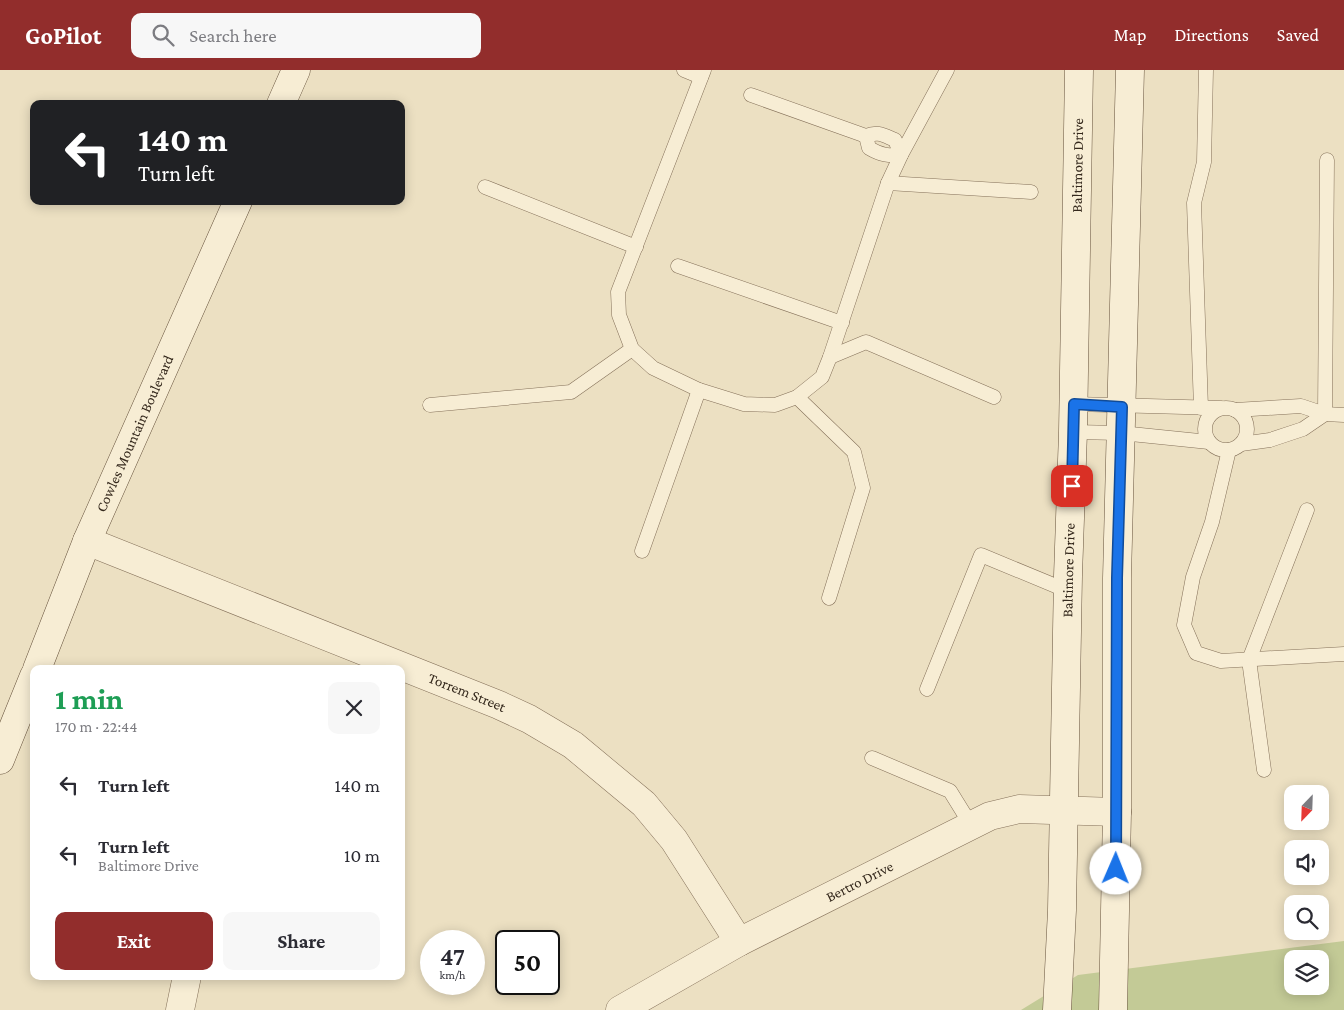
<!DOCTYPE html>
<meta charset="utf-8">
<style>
:root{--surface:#fff;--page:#f7f7f7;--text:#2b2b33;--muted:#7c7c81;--accent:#922d2c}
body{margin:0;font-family:"Crimson Pro",serif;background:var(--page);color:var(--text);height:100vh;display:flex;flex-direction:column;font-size:19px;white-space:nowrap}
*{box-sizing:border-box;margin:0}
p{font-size:16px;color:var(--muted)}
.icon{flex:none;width:28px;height:28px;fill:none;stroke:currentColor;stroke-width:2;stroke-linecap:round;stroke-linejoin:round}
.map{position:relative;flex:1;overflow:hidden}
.sheet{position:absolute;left:30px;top:595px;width:375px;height:315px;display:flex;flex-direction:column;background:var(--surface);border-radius:10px;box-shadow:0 2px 12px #0003}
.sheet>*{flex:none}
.hud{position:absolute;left:30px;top:30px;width:375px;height:105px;border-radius:10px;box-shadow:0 2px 12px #0003;background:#202124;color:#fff;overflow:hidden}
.needle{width:32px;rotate:203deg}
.fabs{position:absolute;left:1284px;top:715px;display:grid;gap:10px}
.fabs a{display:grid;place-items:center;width:45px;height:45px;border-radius:10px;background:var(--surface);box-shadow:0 2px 12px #0003;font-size:25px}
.speed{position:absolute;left:420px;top:860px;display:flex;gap:10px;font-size:25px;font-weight:700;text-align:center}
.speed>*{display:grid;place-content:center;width:65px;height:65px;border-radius:50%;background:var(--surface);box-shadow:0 2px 12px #0003;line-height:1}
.speed small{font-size:12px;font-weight:400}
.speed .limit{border:2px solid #111;border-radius:8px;background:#fff;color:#111}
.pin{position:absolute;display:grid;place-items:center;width:42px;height:42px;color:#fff;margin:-21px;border-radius:10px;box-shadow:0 2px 8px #0006}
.me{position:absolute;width:55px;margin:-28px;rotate:1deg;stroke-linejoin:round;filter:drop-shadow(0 0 4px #0008)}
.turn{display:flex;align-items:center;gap:18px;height:105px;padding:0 25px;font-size:22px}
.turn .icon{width:65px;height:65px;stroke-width:2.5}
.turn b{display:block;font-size:35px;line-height:42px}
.round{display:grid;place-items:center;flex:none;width:52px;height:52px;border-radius:10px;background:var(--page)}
.head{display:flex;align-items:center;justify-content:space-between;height:85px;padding:0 25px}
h1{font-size:30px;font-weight:700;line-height:38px;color:#1e9e55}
.button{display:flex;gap:10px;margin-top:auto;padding:10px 25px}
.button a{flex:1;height:58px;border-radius:10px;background:var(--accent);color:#fff;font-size:20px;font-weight:700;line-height:58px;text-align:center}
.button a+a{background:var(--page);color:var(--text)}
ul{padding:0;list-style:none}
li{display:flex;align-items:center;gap:15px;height:70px;padding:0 25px}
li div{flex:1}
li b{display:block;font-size:19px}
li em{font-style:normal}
header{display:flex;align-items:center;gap:30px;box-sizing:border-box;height:70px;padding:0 25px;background:var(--accent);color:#fff}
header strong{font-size:24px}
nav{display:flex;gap:28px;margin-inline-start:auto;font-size:18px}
.search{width:350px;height:45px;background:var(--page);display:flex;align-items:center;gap:12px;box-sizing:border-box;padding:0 18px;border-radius:10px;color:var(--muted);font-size:19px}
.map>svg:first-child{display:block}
.green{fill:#c3ca96;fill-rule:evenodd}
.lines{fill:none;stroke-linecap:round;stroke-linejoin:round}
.lane-casing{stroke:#85715a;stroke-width:15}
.street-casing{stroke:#85715a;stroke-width:29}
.secondary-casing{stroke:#67533d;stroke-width:29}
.lane{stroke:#f7edd4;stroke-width:14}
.street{stroke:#f7edd4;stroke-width:28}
.secondary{stroke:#f7edd4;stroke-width:28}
.route-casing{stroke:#114b97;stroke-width:12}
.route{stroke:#1a73e8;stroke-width:9}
.labels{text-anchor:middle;stroke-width:5;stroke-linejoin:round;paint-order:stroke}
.street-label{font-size:15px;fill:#35291d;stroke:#f4ead1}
</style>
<header>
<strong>GoPilot</strong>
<div class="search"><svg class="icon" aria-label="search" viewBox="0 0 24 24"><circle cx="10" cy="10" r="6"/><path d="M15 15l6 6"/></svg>Search here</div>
<nav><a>Map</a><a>Directions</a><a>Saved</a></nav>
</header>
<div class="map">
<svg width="1344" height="940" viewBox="0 0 1344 940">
<rect width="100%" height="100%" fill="#ece0c2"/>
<path class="green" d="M1344,871V940H1021L1078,905ZM1292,889H1320V916H1292Z"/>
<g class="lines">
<g class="lane-casing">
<g id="lane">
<path d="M684,0L701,7"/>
<path d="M704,0L618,222L619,245L632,279L653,298L699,320L744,334L775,335L797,327L822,307L830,287L888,113L901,85L947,0"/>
<path d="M751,25L866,66C878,61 883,65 895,70L901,85C888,86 881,85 869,78L866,66"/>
<path d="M888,113L1031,122"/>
<path d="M485,117L636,177"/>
<path d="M678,196L842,253"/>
<path d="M830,287L866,272L994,327"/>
<path d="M797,327L854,382L863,418L829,528"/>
<path d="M1074,334L1221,338"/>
<path d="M430,335L571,322L632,279"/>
<circle cx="1226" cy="359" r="21"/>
<path d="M1201,338L1194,133L1204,92L1206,0"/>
<path d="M1235,340L1301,336L1325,344L1344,345"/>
<path d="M1325,344L1327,90"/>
<path d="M1073,362L1121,363L1209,372"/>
<path d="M1241,374L1270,370L1303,359L1325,344"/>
<path d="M1229,380L1212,452L1193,507L1184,555L1196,583L1221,591L1344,584"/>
<path d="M642,481L699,320"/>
<path d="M927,619L981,485L1068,521"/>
<path d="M872,688L950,721L971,755"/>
<path d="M1264,700L1249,590L1307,440"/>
</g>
</g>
<g class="street-casing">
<g id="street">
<path id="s1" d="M87,471L499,635L529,649L573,675L644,734L674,770L739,872"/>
<path d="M180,940L187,906"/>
<path id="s2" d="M620,940L739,872L990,746L1019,739L1117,742"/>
</g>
</g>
<g class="secondary-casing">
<g id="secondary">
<path d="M281,34L296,0"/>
<path id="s3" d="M37,599L87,471L238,131"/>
<path d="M0,690L34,606"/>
<path id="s4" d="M1057,940L1062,840L1068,506L1073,362L1079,0"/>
<path d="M1113,940L1117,742V508L1130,0"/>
</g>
</g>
<use href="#lane" class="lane"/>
<use href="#street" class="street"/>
<use href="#secondary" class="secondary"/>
</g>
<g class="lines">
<g class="route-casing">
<path id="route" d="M1072,416L1074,334L1122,337L1117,508L1116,799"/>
</g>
<use href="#route" class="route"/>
</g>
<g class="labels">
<g class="street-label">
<text dy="5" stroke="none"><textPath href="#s4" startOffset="845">Baltimore Drive</textPath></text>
<text dy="5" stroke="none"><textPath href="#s3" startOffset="255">Cowles Mountain Boulevard</textPath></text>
<text dy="5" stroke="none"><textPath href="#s4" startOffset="440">Baltimore Drive</textPath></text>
<text dy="5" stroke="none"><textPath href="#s1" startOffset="409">Torrem Street</textPath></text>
<text dy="5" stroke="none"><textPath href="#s2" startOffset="272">Bertro Drive</textPath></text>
</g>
</g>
</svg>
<div class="fabs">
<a><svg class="needle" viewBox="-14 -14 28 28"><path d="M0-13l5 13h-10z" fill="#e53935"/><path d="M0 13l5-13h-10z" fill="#7c7c81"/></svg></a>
<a><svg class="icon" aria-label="sound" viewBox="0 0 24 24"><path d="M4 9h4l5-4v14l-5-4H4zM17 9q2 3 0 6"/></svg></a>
<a><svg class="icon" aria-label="search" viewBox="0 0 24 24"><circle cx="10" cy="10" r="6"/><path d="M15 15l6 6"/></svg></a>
<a><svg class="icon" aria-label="layers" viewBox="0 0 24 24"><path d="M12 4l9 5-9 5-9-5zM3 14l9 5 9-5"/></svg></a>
</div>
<div class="speed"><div>47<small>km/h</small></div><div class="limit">50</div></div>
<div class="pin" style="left:1072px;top:416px;background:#d93025"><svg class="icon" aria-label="arrive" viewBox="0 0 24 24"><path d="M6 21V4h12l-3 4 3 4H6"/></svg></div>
<svg class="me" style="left:1116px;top:799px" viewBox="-20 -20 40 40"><circle r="19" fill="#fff"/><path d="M0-13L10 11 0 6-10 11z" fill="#1a73e8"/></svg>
<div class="hud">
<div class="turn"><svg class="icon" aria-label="left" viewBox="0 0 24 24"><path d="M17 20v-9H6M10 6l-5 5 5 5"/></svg><div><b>140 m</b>Turn left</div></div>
</div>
<section class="sheet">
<div class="head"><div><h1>1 min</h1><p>170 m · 22:44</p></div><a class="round"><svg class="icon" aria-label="close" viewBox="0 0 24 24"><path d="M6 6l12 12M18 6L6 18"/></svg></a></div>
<ul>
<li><svg class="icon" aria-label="left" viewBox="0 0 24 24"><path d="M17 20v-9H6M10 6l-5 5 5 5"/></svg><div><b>Turn left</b></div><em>140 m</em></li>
<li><svg class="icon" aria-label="left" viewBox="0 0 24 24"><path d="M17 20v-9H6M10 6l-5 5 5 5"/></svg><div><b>Turn left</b><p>Baltimore Drive</p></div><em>10 m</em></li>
</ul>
<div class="button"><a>Exit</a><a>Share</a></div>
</section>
</div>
